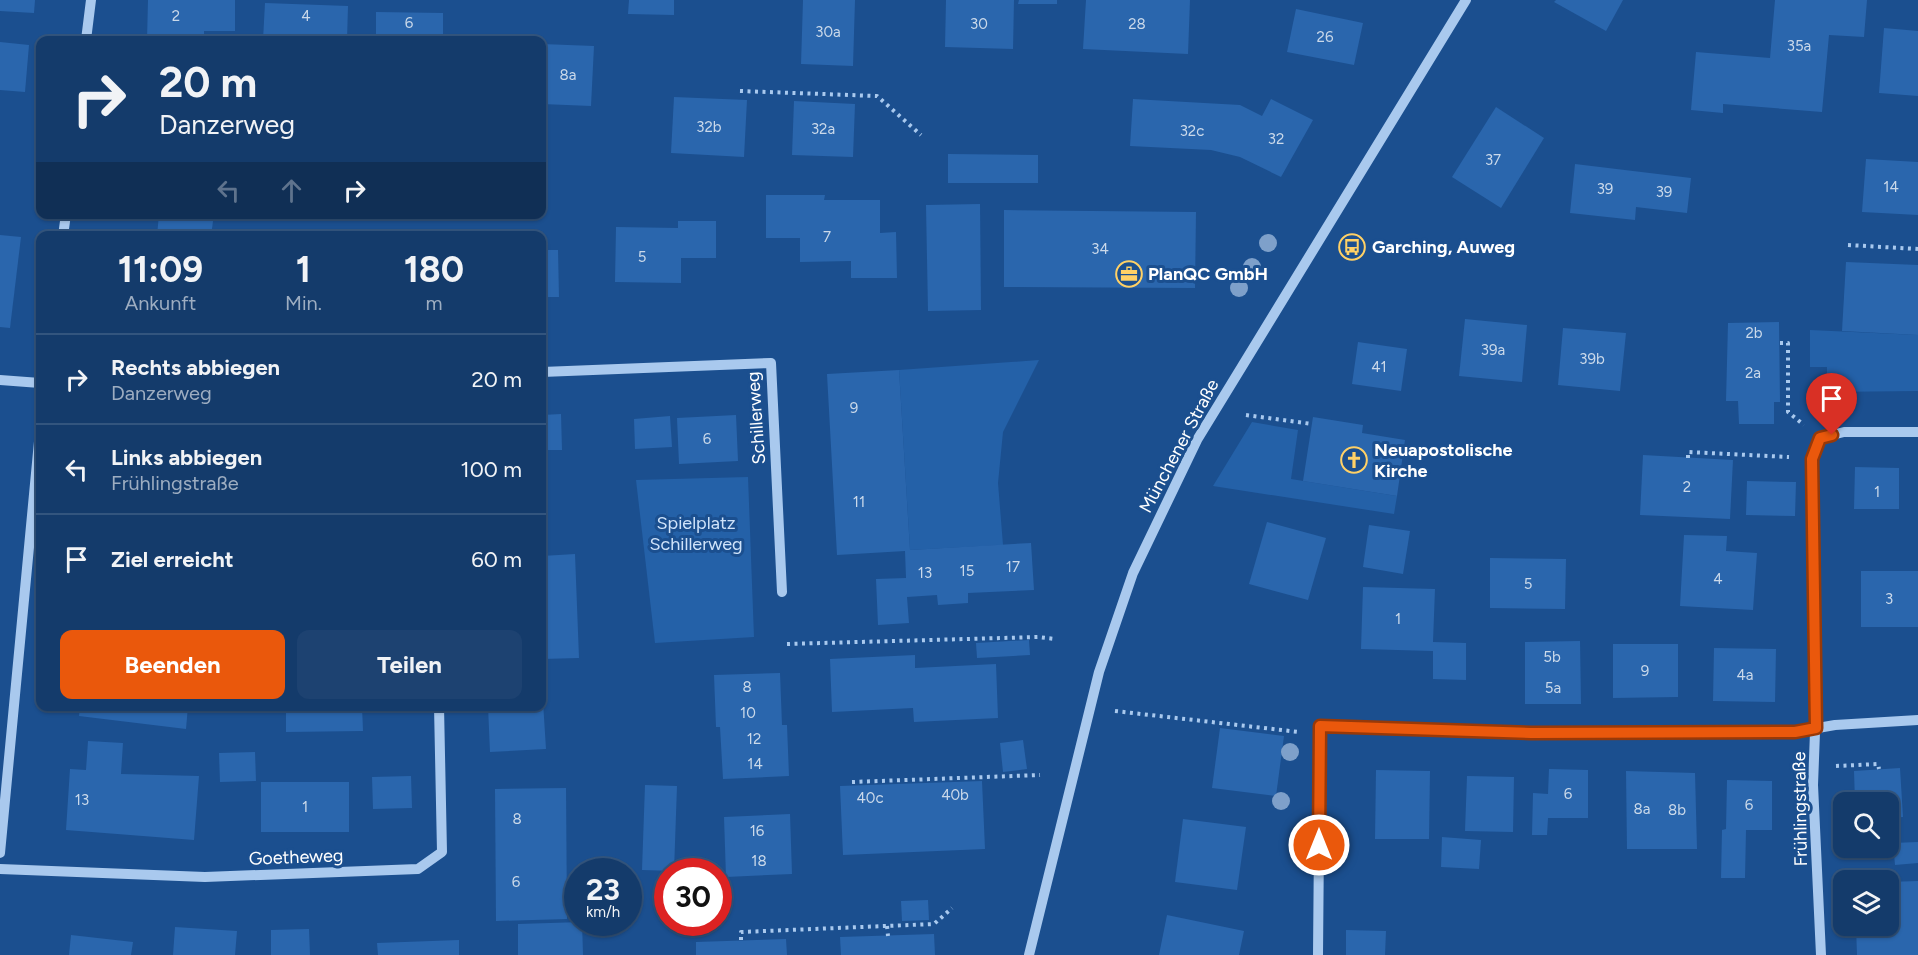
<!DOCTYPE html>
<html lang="de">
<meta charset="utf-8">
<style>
:root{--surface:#143b6b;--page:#1d4271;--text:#f1f3f6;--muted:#9dadc1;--line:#33557e;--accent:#ea580c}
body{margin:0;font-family:Figtree,sans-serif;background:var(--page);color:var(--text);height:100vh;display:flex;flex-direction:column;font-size:22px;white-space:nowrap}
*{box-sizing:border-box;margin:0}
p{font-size:20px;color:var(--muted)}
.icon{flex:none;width:33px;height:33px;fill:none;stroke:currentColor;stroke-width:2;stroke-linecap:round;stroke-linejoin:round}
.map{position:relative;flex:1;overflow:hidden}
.drawer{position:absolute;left:36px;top:231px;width:510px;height:480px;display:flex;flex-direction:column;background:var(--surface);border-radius:12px;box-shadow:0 2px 4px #0004,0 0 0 2px var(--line)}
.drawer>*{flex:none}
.hud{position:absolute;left:36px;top:36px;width:510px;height:183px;border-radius:12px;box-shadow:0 2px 4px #0004,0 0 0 2px var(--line);background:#143b6b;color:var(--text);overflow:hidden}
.tools{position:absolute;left:1833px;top:792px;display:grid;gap:12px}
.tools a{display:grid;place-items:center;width:66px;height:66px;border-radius:12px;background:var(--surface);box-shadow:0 2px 4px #0004,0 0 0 2px var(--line);font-size:30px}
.speed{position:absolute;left:564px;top:858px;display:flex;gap:12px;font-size:30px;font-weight:700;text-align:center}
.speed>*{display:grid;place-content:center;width:78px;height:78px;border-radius:50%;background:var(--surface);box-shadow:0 2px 4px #0004,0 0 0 2px var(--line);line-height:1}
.speed small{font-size:15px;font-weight:400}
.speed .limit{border:9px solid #d22;background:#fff;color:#111}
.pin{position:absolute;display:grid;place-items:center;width:51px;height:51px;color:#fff;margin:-62px -26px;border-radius:50% 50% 50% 0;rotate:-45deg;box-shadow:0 0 6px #0007}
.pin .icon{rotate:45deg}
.me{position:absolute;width:66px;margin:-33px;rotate:0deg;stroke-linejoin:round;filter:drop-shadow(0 0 4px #0008)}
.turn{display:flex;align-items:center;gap:21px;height:126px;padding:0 24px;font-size:27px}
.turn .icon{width:78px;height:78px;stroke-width:2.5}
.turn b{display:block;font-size:42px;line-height:51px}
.lanes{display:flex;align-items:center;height:57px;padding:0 24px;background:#0003;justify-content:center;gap:30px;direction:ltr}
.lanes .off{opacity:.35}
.eta{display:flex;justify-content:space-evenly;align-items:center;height:102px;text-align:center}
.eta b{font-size:36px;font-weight:700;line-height:42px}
.action{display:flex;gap:12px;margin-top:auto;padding:12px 24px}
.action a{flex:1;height:69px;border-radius:12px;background:var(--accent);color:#fff;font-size:24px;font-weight:700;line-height:69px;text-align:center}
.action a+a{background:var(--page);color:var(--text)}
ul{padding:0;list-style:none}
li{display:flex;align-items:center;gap:18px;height:90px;padding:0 24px;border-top:2px solid var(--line)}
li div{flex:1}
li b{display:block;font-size:22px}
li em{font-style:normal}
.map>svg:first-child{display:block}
.green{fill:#2461a8}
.building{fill:#2a66ad}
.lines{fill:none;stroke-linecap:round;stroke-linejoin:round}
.path{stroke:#a9c9ee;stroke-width:4;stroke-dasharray:3 4.5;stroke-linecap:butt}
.minor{stroke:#a9c9ee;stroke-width:10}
.tree{fill:#7ea0ca}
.route-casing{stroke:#983908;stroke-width:15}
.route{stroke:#ea580c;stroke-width:10}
.labels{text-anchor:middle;stroke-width:6;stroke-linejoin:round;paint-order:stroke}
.number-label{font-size:15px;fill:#cad9ea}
.poi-label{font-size:18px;font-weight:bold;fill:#fff;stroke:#1b4f8f;text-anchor:start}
.street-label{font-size:18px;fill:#fff;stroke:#1b4f8f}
.park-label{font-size:18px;fill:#cfe3fa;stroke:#1b4f8f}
</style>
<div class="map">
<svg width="1918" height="955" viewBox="0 0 1918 955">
<rect width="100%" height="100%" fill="#1b4f8f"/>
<g class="green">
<path d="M1810,330L1918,335V391L1827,392V367H1810Z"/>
<path d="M1039,360L1003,432L998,483L1003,545L910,550L899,370Z"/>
<path d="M1252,422L1298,430L1291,479L1397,496L1394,514L1213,486Z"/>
<path d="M748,477L754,637L655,643L636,480Z"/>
</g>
<g class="building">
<path d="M0,0H35L34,13L0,11Z"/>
<path d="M148,0H235V31H204V40H147Z"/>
<path d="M629,0H674V15L628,14Z"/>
<path d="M803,0H855L853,66L801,64Z"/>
<path d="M946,0H1014L1013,49L945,47Z"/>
<path d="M1019,0H1057V4H1018Z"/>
<path d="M1086,0H1190L1188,54L1083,49Z"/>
<path d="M1556,0H1623L1606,31L1554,2Z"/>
<path d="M1775,0H1867L1864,37L1829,35L1822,112L1723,104V113L1691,110L1696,52L1770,58Z"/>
<path d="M265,3L348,6L347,40H263Z"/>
<path d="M1296,9L1363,23L1354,65L1287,52Z"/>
<path d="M376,12L443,13V40H376Z"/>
<path d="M1884,28L1918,31V96L1879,93Z"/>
<path d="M0,42L29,45L25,92L0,90Z"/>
<path d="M542,44L594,46L591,106L542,104Z"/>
<path d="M674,97L747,100L744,157L671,153Z"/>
<path d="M1133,99L1240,105L1262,116L1271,99L1313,120L1281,177L1240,157L1211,150L1130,146Z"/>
<path d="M794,101L855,104L853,157L792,155Z"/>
<path d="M1496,107L1544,138L1501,208L1452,177Z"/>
<path d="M948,154L1038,155V183H948Z"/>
<path d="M1866,159L1918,162V215L1862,212Z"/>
<path d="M1575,164L1691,178L1687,213L1636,207L1635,220L1570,213Z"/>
<path d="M766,195H825L824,200H880V233L896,232L897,278H851V261L800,262V238H766Z"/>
<path d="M980,204L981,310L928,311L926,205Z"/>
<path d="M1004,210L1196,212L1195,288L1004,287Z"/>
<path d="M159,214H214L211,236H157Z"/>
<path d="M678,221H716V258H681V283L615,282L616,227L678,228Z"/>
<path d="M0,235L21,237L10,328L0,327Z"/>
<path d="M542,250H558L559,297H542Z"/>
<path d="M1846,262L1918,265V335L1842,331Z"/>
<path d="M1465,319L1527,325L1522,382L1459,376Z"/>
<path d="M1779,322L1780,402H1774V424H1739L1738,401H1726L1728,323Z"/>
<path d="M1563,328L1626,333L1620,391L1558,385Z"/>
<path d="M1358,342L1407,349L1401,391L1352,384Z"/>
<path d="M899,370L910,550L1031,543L1034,590L968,593V603L938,605L937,595L907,597L909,623L878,625L876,579L906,578L905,551L837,555L827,374Z"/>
<path d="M561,414L562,450H542V415Z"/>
<path d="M736,415L738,461L679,464L677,418Z"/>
<path d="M670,416L672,447L635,449L634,419Z"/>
<path d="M1313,417L1363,425L1362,433L1405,440L1397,496L1303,481Z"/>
<path d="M1643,455L1733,460L1730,519L1640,515Z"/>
<path d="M1855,467L1899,468V509H1854Z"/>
<path d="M1747,481L1796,482L1795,516L1746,515Z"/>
<path d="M1267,522L1326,538L1308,600L1249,584Z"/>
<path d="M1369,525L1410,531L1403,574L1363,567Z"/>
<path d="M1684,535L1727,536L1726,551L1757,553L1753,610L1680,606Z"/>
<path d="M575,554L579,658L542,659V556Z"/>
<path d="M1490,558L1566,559L1565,609L1490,608Z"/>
<rect x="1861" y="571" width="57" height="56"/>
<path d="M1363,587L1435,589L1433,642L1466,643V680L1433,679V651L1361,649Z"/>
<path d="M1029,640L1030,655L977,658L976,643Z"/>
<path d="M1580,641L1581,704H1525V642Z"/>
<path d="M1613,644H1678V697L1613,698Z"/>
<path d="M1714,648L1776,649L1775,702L1713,701Z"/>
<path d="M915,655V668L996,664L998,718L914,722L913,708L832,712L830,659Z"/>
<path d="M780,673L782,725H787L789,776L723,779L720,727H716L714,675Z"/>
<path d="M542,686L546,749L490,752L488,706H542Z"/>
<path d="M80,706H188L186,729L79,716Z"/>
<path d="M286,706H362L363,731L286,732Z"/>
<path d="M1220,728L1284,736L1276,796L1212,788Z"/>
<path d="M1023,740L1027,769L1003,772L1000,743Z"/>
<path d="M88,741L123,743L121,774L199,776L194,840L66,830L70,769L86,770Z"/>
<path d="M255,752L256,781L220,782L219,753Z"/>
<path d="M1900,768L1903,817L1888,818V802H1855L1854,771Z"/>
<path d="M1549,769L1588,770V818H1548L1547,835H1532L1533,793L1548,794Z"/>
<path d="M1376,770L1430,771L1429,839H1375Z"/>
<path d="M1626,771L1695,773L1697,849H1627Z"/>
<path d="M411,776L412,808L373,809L372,777Z"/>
<path d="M1467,776L1514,777L1513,832L1465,831Z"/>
<path d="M1727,780L1772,781V830H1746L1745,878H1721L1722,830L1726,829Z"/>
<path d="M982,781L985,849L843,855L840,786Z"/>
<rect x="261" y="782" width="88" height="50"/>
<path d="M645,785L677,786L674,871L642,870Z"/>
<path d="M566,788L567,919L496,921L495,789Z"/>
<path d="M790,814L792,874L726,877L724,817Z"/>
<path d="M1183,819L1246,827L1237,890L1175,882Z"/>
<path d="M1442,837L1481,840L1479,869L1441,867Z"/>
<path d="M1918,842V863L1895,865L1893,843Z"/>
<path d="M1918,881V955H1857L1856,926H1888V882Z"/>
<path d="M928,900L929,920L902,921L901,901Z"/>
<path d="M1167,915L1244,931L1239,955H1159Z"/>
<path d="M582,922L583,955H518V924Z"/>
<path d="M175,927L237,931L235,955H173Z"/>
<path d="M309,929L310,955H271V930Z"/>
<path d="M1346,930L1386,931L1385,955H1346Z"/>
<path d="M934,934L935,955H841L840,937Z"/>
<path d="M71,935L133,942L131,955H69Z"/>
<path d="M786,939L787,955H696V942Z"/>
<path d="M459,940V955H378L377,943Z"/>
</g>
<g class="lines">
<g class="path">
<path d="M740,91L877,96L921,135"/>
<path d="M1350,244L1352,247"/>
<path d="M1848,245L1918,249"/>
<path d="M1780,343H1788V412L1804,425"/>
<path d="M1246,415L1312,424"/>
<path d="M1688,458V452L1789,457"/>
<path d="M787,644L1038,637L1055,639"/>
<path d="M1115,711L1299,732"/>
<path d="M1836,766L1878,764L1879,769"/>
<path d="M852,782L1040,775"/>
<path d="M887,926L888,936"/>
<path d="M741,940V932L934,924L952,908"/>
</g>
<g class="minor">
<path d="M86,40L91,0"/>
<path d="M63,236L66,214"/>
<path d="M542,372L771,363L782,592"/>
<path d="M0,380L40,383"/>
<path d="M0,853L40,431"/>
<path d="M0,869L205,877L418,869L442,852L439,706"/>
<path d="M1029,955L1099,672L1133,573L1197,440L1466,0"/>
<path d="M1318,955L1320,726L1531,733L1795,732L1835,725L1918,720"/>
<path d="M1821,955L1813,785L1816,706L1812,459L1820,438L1844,432H1918"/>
</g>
</g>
<g class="tree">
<circle cx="1268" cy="243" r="9"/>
<circle cx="1252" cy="267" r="9"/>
<circle cx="1239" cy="288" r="9"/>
<circle cx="1290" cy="752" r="9"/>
<circle cx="1281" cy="801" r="9"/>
</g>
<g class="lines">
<g class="route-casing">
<path id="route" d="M1319,845L1320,726L1531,733L1795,732L1816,728L1812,459L1820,438L1832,435"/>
</g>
<use href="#route" class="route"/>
</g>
<defs>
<g id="bus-ring" transform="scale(1.35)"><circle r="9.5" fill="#1b4f8f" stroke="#ffd166" stroke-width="1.5"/><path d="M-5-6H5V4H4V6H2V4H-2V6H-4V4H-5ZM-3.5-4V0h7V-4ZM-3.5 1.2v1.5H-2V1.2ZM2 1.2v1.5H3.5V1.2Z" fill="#ffd166"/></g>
<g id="office-ring" transform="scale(1.35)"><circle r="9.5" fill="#1b4f8f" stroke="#ffd166" stroke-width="1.5"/><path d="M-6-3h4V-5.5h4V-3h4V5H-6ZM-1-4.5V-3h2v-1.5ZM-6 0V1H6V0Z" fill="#ffd166"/></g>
<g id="church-ring" transform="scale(1.35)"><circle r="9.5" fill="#1b4f8f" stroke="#ffd166" stroke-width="1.5"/><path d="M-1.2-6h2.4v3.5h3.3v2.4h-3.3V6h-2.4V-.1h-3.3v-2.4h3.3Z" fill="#ffd166"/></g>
</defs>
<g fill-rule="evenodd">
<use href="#bus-ring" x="1352" y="247"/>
<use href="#office-ring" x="1129" y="274"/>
<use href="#church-ring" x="1354" y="460"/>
</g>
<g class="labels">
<g class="number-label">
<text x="176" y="21">2</text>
<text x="306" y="21">4</text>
<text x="409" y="28">6</text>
<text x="979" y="29">30</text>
<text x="1137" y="29">28</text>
<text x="828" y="37">30a</text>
<text x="1325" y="42">26</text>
<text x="1799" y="51">35a</text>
<text x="568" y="80">8a</text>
<text x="709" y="132">32b</text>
<text x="823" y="134">32a</text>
<text x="1192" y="136">32c</text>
<text x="1276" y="144">32</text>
<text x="1493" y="165">37</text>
<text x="1891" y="192">14</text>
<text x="1605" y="194">39</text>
<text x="1664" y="197">39</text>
<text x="827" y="242">7</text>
<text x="1100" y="254">34</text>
<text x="642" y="262">5</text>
<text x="1754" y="338">2b</text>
<text x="1493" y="355">39a</text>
<text x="1592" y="364">39b</text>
<text x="1379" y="372">41</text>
<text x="1753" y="378">2a</text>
<text x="854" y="413">9</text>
<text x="707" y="444">6</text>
<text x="1687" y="492">2</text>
<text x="1877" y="497">1</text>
<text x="859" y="507">11</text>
<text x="1013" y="572">17</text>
<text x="967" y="576">15</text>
<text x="925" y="578">13</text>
<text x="1718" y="584">4</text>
<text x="1528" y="589">5</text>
<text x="1889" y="604">3</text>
<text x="1398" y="624">1</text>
<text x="1552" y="662">5b</text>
<text x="1645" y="676">9</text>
<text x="1745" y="680">4a</text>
<text x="747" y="692">8</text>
<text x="1553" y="693">5a</text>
<text x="748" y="718">10</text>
<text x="754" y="744">12</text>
<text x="755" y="769">14</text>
<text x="1568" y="799">6</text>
<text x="955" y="800">40b</text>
<text x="870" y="803">40c</text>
<text x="82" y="805">13</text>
<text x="1749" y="810">6</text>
<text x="305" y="812">1</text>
<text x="1642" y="814">8a</text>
<text x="1677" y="815">8b</text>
<text x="517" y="824">8</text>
<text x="757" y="836">16</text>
<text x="759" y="866">18</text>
<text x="516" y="887">6</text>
</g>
<g class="poi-label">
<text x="1372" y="253">Garching, Auweg</text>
<text x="1148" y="280">PlanQC GmbH</text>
<text x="1374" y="456">Neuapostolische<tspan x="1374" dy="21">Kirche</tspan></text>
</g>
<g class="street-label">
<text transform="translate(756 418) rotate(-94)" y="6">Schillerweg</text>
<text transform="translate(1179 446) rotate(-62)" y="6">Münchener Straße</text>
<text transform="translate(1800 809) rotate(-91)" y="6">Frühlingstraße</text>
<text transform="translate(296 857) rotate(-2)" y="6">Goetheweg</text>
</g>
<g class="park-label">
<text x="696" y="529">Spielplatz<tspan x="696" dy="21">Schillerweg</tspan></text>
</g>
</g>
</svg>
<div class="tools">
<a><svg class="icon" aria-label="search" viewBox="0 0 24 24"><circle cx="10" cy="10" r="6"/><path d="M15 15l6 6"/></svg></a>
<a><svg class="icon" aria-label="layers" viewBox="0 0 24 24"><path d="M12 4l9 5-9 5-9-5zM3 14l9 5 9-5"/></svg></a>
</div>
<div class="speed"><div>23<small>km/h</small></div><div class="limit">30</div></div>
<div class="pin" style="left:1832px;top:435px;background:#d93025"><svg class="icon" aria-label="arrive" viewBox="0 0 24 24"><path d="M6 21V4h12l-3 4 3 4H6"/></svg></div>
<svg class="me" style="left:1319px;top:845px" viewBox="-20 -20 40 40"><circle r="17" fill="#ea580c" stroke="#fff" stroke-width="3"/><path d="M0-11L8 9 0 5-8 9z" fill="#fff"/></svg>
<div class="hud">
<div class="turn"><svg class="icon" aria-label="right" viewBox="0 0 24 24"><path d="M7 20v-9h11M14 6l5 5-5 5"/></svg><div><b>20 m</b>Danzerweg</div></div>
<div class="lanes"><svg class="icon off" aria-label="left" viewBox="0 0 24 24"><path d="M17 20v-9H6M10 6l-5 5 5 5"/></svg><svg class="icon off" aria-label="ahead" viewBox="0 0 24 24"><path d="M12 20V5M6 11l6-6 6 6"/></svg><svg class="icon" aria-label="right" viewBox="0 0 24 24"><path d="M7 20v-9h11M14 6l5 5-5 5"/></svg></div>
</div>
<section class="drawer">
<div class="eta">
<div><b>11:09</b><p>Ankunft</p></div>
<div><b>1</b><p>Min.</p></div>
<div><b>180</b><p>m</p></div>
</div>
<ul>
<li><svg class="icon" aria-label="right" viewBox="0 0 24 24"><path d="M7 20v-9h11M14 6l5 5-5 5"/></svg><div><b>Rechts abbiegen</b><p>Danzerweg</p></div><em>20 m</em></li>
<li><svg class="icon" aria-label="left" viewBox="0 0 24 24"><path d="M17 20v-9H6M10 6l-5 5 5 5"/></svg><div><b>Links abbiegen</b><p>Frühlingstraße</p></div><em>100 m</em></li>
<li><svg class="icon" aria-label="arrive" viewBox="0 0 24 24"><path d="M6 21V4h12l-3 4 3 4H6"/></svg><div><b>Ziel erreicht</b></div><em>60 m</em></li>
</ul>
<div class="action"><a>Beenden</a><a>Teilen</a></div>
</section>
</div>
